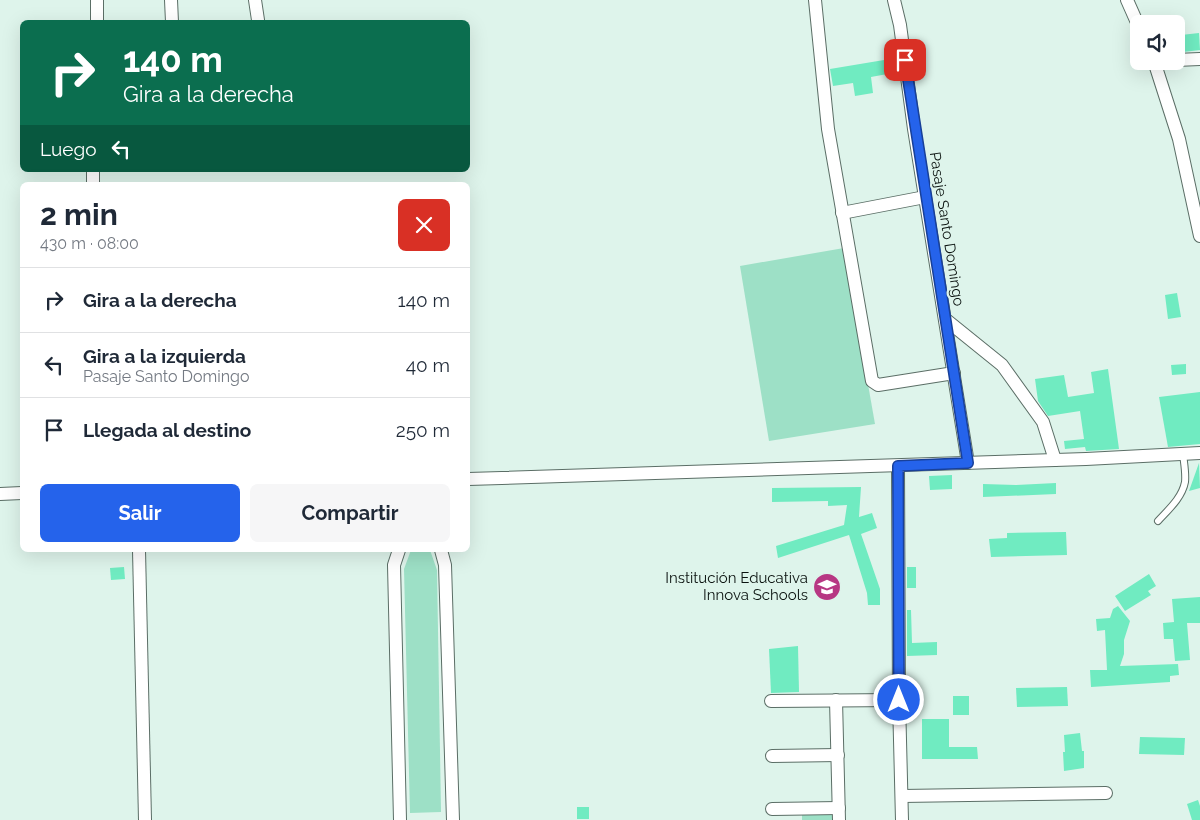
<!DOCTYPE html>
<html lang="es">
<meta charset="utf-8">
<style>
:root{--surface:#fff;--page:#f6f6f7;--text:#1f2937;--muted:#747a83;--line:#e0e1e3;--accent:#2563eb}
body{margin:0;font-family:Raleway,sans-serif;background:var(--page);color:var(--text);height:100vh;display:flex;flex-direction:column;font-size:19px;white-space:nowrap}
*{box-sizing:border-box;margin:0}
p{font-size:16px;color:var(--muted)}
.icon{flex:none;width:28px;height:28px;fill:none;stroke:currentColor;stroke-width:2;stroke-linecap:round;stroke-linejoin:round}
.map{position:relative;flex:1;overflow:hidden}
.drawer{position:absolute;left:20px;top:182px;width:450px;height:370px;display:flex;flex-direction:column;background:var(--surface);border-radius:8px;box-shadow:0 5px 20px #0002}
.drawer>*{flex:none}
.top-card{position:absolute;left:20px;top:20px;width:450px;height:152px;border-radius:8px;box-shadow:0 5px 20px #0002;background:#0b6e4f;color:#fff;overflow:hidden}
.controls{position:absolute;left:1130px;top:15px;display:grid;gap:10px}
.controls a{display:grid;place-items:center;width:55px;height:55px;border-radius:8px;background:var(--surface);box-shadow:0 5px 20px #0002;font-size:25px}
.pin{position:absolute;display:grid;place-items:center;width:42px;height:42px;color:#fff;margin:-21px;border-radius:10px;box-shadow:0 2px 8px #0006}
.me{position:absolute;width:55px;margin:-28px;rotate:0deg;stroke-linejoin:round;filter:drop-shadow(0 0 4px #0008)}
.turn{display:flex;align-items:center;gap:18px;height:105px;padding:0 20px;font-size:22px}
.turn .icon{width:65px;height:65px;stroke-width:2.5}
.turn b{display:block;font-size:35px;line-height:42px}
.then{display:flex;align-items:center;height:48px;padding:0 20px;background:#0003;gap:10px;font-size:19px}
.round{display:grid;place-items:center;flex:none;width:52px;height:52px;border-radius:8px;background:var(--page)}
.summary{display:flex;align-items:center;justify-content:space-between;height:85px;padding:0 20px}
h1{font-size:30px;font-weight:700;line-height:38px}
.action{display:flex;gap:10px;margin-top:auto;padding:10px 20px}
.action a{flex:1;height:58px;border-radius:8px;background:var(--accent);color:#fff;font-size:20px;font-weight:700;line-height:58px;text-align:center}
.action a+a{background:var(--page);color:var(--text)}
ul{padding:0;list-style:none}
li{display:flex;align-items:center;gap:15px;height:65px;padding:0 20px;border-top:1px solid var(--line)}
li div{flex:1}
li b{display:block;font-size:19px}
li em{font-style:normal}
.map>svg:first-child{display:block}
.green{fill:#9de0c6}
.building{fill:#70ebc1}
.lines{fill:none;stroke-linecap:round;stroke-linejoin:round}
.service-casing{stroke:#5b6e66;stroke-width:8}
.minor-casing{stroke:#5b6e66;stroke-width:14}
.service{stroke:#fff;stroke-width:6}
.minor{stroke:#fff;stroke-width:12}
.route-casing{stroke:#184099;stroke-width:12}
.route{stroke:#2563eb;stroke-width:9}
.labels{text-anchor:middle;stroke-width:4.5;stroke-linejoin:round;paint-order:stroke}
.street-label{font-size:15px;fill:#0b1310;stroke:#def4eb}
.poi-label{font-size:15px;fill:#0b1310;stroke:#def4eb;text-anchor:end}
</style>
<div class="map">
<svg width="1200" height="820" viewBox="0 0 1200 820">
<rect width="100%" height="100%" fill="#def4eb"/>
<g class="green">
<path d="M844,248L875,424L769,441L740,266Z"/>
<path d="M411,550H430L437,570L441,812L410,813L404,569Z"/>
<path d="M802,811H834L835,820H802Z"/>
</g>
<g class="building">
<path d="M1199,33L1200,50L1183,52L1181,35Z"/>
<path d="M896,58L898,72L871,77L873,93L855,96L853,83L833,86L830,69Z"/>
<path d="M1177,293L1181,317L1168,319L1165,295Z"/>
<path d="M1186,364V374L1172,375L1171,365Z"/>
<path d="M1108,369L1119,449L1086,451L1085,447L1065,449L1064,441L1084,439L1080,411L1048,416L1038,401L1035,379L1064,375L1068,397L1094,393L1091,372Z"/>
<path d="M1200,392V444L1168,447L1159,397Z"/>
<path d="M1199,463L1200,488L1189,491Z"/>
<path d="M952,475V489L930,490L929,476Z"/>
<path d="M1056,483V494L983,497V484L1016,485Z"/>
<path d="M861,487L859,517L872,513L877,528L861,534L880,589V605H868L867,593L849,535L778,558L776,546L844,525L847,505L828,506V501L772,502V488Z"/>
<path d="M1066,532L1067,555L991,557L989,539L1007,538V533Z"/>
<path d="M124,567L125,579L111,580L110,568Z"/>
<rect x="907" y="567" width="9" height="21"/>
<path d="M1149,574L1156,586L1148,591L1151,595L1125,611L1115,596Z"/>
<path d="M1200,597V623H1187L1190,660L1175,661L1173,639H1164L1163,623L1174,622L1172,599Z"/>
<path d="M1118,606L1130,621L1124,640V654L1120,666L1178,664L1179,675L1170,676V682L1091,687L1090,670H1107L1105,630L1097,631L1096,619L1110,618L1113,609Z"/>
<path d="M907,610H911L912,643L937,642V655L907,656Z"/>
<path d="M798,646L799,692L771,693L769,649Z"/>
<path d="M1067,687L1068,706L1017,707L1016,688Z"/>
<rect x="953" y="696" width="16" height="19"/>
<path d="M922,719H949V747H977L978,759H922Z"/>
<path d="M1080,733L1082,751H1084V768L1064,771L1063,752H1065L1064,735Z"/>
<path d="M1140,737L1185,738L1184,755L1139,754Z"/>
<path d="M1198,800L1200,806V820H1192L1187,804Z"/>
<rect x="577" y="807" width="12" height="12"/>
</g>
<g class="lines">
<g class="service-casing">
<path id="service" d="M1158,521C1168,510 1182,498 1185,482C1186,473 1184,463 1183,454"/>
</g>
<g class="minor-casing">
<g id="minor">
<path d="M171,0L172,22"/>
<path d="M255,0L258,20"/>
<path d="M815,0L828,129L872,381L878,385L954,373"/>
<path d="M894,0L900,25L914,129L968,463"/>
<path d="M1127,0L1139,27"/>
<path d="M97,22V0"/>
<path d="M1176,60L1200,59"/>
<path d="M1154,61L1179,139L1200,236"/>
<path d="M93,185V170"/>
<path d="M842,213L925,197"/>
<path d="M945,319L1002,365L1043,422L1055,460"/>
<path d="M898,466L899,700L902,820"/>
<path d="M468,479L1086,459L1200,453"/>
<path d="M0,494L22,493"/>
<path d="M139,550L145,820"/>
<path d="M399,550L394,565L400,820"/>
<path d="M441,550L445,565L453,820"/>
<path d="M836,700L839,820"/>
<path d="M771,701L899,700"/>
<path d="M772,756L838,755"/>
<path d="M902,796L1106,793"/>
<path d="M772,809L839,808"/>
</g>
</g>
<use href="#service" class="service"/>
<use href="#minor" class="minor"/>
</g>
<g class="lines">
<g class="route-casing">
<path id="route" d="M899,700L898,466L968,463L905,60"/>
</g>
<use href="#route" class="route"/>
</g>
<defs>
<g id="school-disc" transform="scale(1.4375)"><circle r="9.5" fill="#b73783" stroke="#def4eb"/><path d="M0-5L7-2L0 1L-7-2ZM-4 1L0 2.5L4 1V4Q0 6-4 4Z" fill="#fff"/></g>
</defs>
<g fill-rule="evenodd">
<use href="#school-disc" x="827" y="587"/>
</g>
<g class="labels">
<g class="street-label">
<text transform="translate(947 229) rotate(81)" y="5">Pasaje Santo Domingo</text>
</g>
<g class="poi-label">
<text x="808" y="583">Institución Educativa<tspan x="808" dy="17">Innova Schools</tspan></text>
</g>
</g>
</svg>
<div class="controls">
<a><svg class="icon" aria-label="sound" viewBox="0 0 24 24"><path d="M4 9h4l5-4v14l-5-4H4zM17 9q2 3 0 6"/></svg></a>
</div>
<div class="pin" style="left:905px;top:60px;background:#d93025"><svg class="icon" aria-label="arrive" viewBox="0 0 24 24"><path d="M6 21V4h12l-3 4 3 4H6"/></svg></div>
<svg class="me" style="left:899px;top:700px" viewBox="-20 -20 40 40"><circle r="17" fill="#2563eb" stroke="#fff" stroke-width="3"/><path d="M0-11L8 9 0 5-8 9z" fill="#fff"/></svg>
<div class="top-card">
<div class="turn"><svg class="icon" aria-label="right" viewBox="0 0 24 24"><path d="M7 20v-9h11M14 6l5 5-5 5"/></svg><div><b>140 m</b>Gira a la derecha</div></div>
<div class="then">Luego<svg class="icon" aria-label="left" viewBox="0 0 24 24"><path d="M17 20v-9H6M10 6l-5 5 5 5"/></svg></div>
</div>
<section class="drawer">
<div class="summary"><div><h1>2 min</h1><p>430 m · 08:00</p></div><a class="round" style="background:#d93025;color:#fff"><svg class="icon" aria-label="close" viewBox="0 0 24 24"><path d="M6 6l12 12M18 6L6 18"/></svg></a></div>
<ul>
<li><svg class="icon" aria-label="right" viewBox="0 0 24 24"><path d="M7 20v-9h11M14 6l5 5-5 5"/></svg><div><b>Gira a la derecha</b></div><em>140 m</em></li>
<li><svg class="icon" aria-label="left" viewBox="0 0 24 24"><path d="M17 20v-9H6M10 6l-5 5 5 5"/></svg><div><b>Gira a la izquierda</b><p>Pasaje Santo Domingo</p></div><em>40 m</em></li>
<li><svg class="icon" aria-label="arrive" viewBox="0 0 24 24"><path d="M6 21V4h12l-3 4 3 4H6"/></svg><div><b>Llegada al destino</b></div><em>250 m</em></li>
</ul>
<div class="action"><a>Salir</a><a>Compartir</a></div>
</section>
</div>
